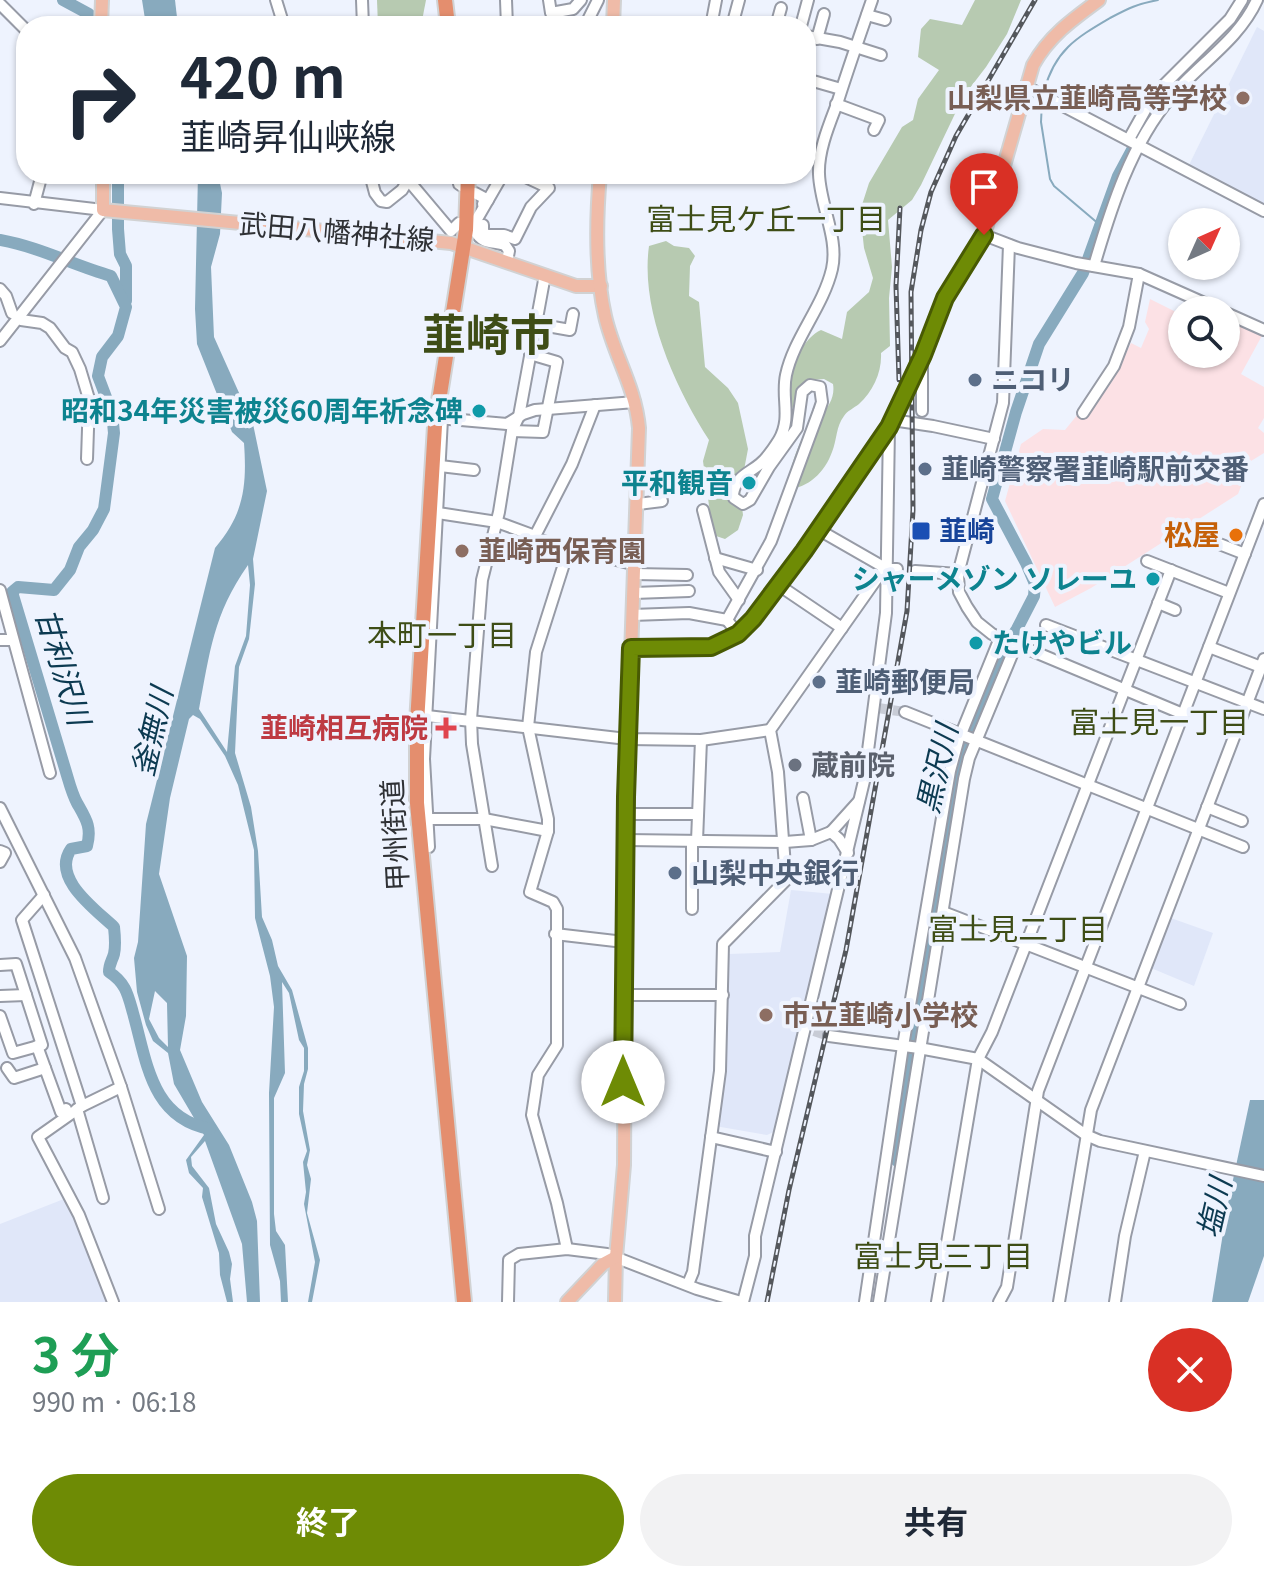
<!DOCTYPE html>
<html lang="ja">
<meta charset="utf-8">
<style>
:root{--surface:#fff;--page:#f2f2f3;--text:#1f2937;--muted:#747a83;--accent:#6e8b05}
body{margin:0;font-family:Georgia,"Noto Sans JP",serif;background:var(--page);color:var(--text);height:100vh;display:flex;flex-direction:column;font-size:30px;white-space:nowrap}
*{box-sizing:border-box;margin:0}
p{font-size:26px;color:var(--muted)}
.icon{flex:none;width:44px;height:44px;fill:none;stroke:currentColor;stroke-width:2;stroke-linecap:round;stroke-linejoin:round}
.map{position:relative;height:1302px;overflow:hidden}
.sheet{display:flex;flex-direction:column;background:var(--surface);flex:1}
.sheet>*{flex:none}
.top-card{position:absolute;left:16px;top:16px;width:800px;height:168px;border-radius:32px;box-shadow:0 2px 6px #0004;background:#fff;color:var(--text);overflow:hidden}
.needle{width:52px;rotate:45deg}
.controls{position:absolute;left:1168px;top:208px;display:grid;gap:16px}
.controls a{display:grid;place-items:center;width:72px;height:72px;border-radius:50%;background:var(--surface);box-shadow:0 2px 6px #0004;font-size:40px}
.pin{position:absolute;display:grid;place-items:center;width:68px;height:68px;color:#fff;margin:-82px -34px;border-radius:50% 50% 50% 0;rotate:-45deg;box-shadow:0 0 8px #0007}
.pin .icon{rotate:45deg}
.me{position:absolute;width:88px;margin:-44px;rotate:0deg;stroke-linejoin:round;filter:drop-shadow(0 0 6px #0008)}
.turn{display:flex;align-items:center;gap:28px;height:168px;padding:0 32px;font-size:36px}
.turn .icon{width:104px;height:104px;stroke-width:2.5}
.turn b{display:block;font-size:56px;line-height:68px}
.round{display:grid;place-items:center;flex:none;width:84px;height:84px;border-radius:42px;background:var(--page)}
.head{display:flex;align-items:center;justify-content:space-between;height:136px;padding:0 32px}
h1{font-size:48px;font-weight:700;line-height:60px;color:#1e9e55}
.button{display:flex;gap:16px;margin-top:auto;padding:16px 32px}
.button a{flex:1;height:92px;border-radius:48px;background:var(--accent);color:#fff;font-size:32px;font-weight:700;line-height:92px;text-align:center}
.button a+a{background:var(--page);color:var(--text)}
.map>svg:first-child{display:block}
.commercial{fill:#fce1e5}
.built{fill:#e0e7f9}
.green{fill:#b7cab1}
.water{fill:#88aabe;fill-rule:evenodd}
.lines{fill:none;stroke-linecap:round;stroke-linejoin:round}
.stream{stroke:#88aabe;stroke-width:2}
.river{stroke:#88aabe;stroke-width:12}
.minor-tunnel{stroke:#c8ccd6;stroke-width:10;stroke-dasharray:10 5;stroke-linecap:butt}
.minor-casing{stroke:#979ba6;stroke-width:14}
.major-casing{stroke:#d1d2d3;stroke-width:16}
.highway-casing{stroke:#d1d2d3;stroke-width:18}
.minor{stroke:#fff;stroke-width:10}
.major{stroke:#efbba8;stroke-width:12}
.highway{stroke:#e48e6e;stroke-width:14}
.rail-casing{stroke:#54575c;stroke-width:5}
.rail{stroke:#eef3fe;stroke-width:2;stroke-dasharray:6;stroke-linecap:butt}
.route-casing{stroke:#485a03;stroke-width:20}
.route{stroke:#6e8b05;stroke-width:14}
.education-dot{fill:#8d6e63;stroke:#eef3fe;stroke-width:3}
.service-dot{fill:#5c6f8a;stroke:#eef3fe;stroke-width:3}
.culture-dot{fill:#0f9aa8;stroke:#eef3fe;stroke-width:3}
.transit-dot{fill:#1a4fb4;stroke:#eef3fe;stroke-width:3}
.food-dot{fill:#e8710a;stroke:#eef3fe;stroke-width:3}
.health-dot{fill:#e0444e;stroke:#eef3fe;stroke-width:3}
.worship-dot{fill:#6b7280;stroke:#eef3fe;stroke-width:3}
.labels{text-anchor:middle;stroke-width:8;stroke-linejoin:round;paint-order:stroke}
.education-label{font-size:28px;font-weight:bold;fill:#785e54;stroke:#eef3fe;text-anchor:start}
.street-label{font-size:28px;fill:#2f3135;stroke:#eef3fe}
.service-label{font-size:28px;font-weight:bold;fill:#4e5e75;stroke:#eef3fe;text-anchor:start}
.culture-label{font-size:28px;font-weight:bold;fill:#0d838f;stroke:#eef3fe;text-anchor:end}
.transit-label{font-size:28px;font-weight:bold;fill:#164399;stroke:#eef3fe;text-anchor:start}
.food-label{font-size:28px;font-weight:bold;fill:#c56008;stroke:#eef3fe;text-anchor:end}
.health-label{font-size:28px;font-weight:bold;fill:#be3a42;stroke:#eef3fe;text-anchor:end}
.worship-label{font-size:28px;font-weight:bold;fill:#5b616d;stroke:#eef3fe;text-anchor:start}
.neighbourhood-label{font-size:30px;fill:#3e4d16;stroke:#eef3fe}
.water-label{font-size:30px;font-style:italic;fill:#0c3a51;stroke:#eef3fe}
.town-label{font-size:44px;font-weight:bold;fill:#3e4d16;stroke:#eef3fe}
</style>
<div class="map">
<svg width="1264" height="1302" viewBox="0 0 1264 1302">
<rect width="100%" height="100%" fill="#eef3fe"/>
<path class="commercial" d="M1150,299L1182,315V354H1226V316L1264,332L1241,374L1264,387V418L1258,428L1264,433V453L1251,461L1238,494L1091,588L1055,607L1005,501L1021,444L1043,429L1065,430L1078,414L1086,418L1113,380L1131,343L1141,348L1149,329L1145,322Z"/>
<g class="built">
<path d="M1257,27L1264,31V205L1189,165Z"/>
<path d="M791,890L833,894L780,1129L767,1135L715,1126L724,1075L729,954L780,952Z"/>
<path d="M1168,917L1213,933L1194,986L1151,968Z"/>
<path d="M69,1197L112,1302H0V1224Z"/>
</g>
<g class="green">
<path d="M377,0H426L421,26H378Z"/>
<path d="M975,0H1021L1007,34L986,67L963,97L921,185L912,200L888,220L892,267L889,298L890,346L881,353C882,372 873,391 859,404C854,408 847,411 844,416C836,426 837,440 832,452C825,472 807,490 785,489C790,473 794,454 802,439C812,421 837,407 833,384L824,379L813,380C805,397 808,408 796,423C794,411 788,396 788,384C789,366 805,337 821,330L842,339L847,312L869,292L873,278L864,248L860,211L869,183L902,127L913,120L918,99L939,70L918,57L921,29L930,19L962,25Z"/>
<path d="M666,241L674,246L689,248L695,256L690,266L689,296L699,302L705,367L728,388L738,403L748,449L740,491L743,515L738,530L725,539L713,535L703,461L709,440C675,387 640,310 649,246Z"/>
</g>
<g class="water">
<path d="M142,0H175L178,26H151L145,19Z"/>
<path d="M198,174H218L222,193L220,234L211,267L214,337L253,424L267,491L253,559L255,584L249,639L239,667L235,753L251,807L258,851L262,917L272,940L278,966L292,990L308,1048V1069L304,1084L303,1111L310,1150L307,1165L311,1179L307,1213L320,1260L312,1302H308L315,1262L304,1204L306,1192L303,1162L307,1151L299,1114V1087L304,1071V1048L299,1040L289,993L282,982L285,1073L274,1098V1214L276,1231L285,1245L288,1302H281L280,1281L270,1245L269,1093L274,1007L270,976L255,918L254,850L238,785L225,756L200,719L193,715L189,719L170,798L159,874L187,956L186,1016L180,1050L202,1102L229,1145L252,1202L257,1221L260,1302H247L242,1244L205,1141L191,1157L192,1166L209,1188L216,1224L229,1252L232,1264L230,1279L233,1302H227L220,1275L219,1253L202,1197L203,1188L189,1173L186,1160L204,1135L174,1084L168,1053L153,1041L146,1025L137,992L134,958L138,942L146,824L215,548C244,514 247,486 244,443L232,432L197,344L195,309ZM248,565L250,585L246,636L235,666L227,752L199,709C210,652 213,615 248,565ZM155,991L167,1003L168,1047L159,1038L149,1019Z"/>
<path d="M1250,1100H1264V1256L1248,1302H1212L1227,1208Z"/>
</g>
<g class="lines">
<g class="stream">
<path d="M1044,91C1055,50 1076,38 1110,18C1129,8 1137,4 1158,0"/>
<path d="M1042,101L1041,122L1050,179L1054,186L1100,225"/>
</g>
<g class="river">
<path d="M63,0L89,14L90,20L100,26"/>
<path d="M118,174V229L120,254L126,266V301"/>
<path d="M0,240C39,247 73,265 111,276L126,307L118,336L102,357L98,376L112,413L114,433L104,509L93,530L79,547L70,570L54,590L18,587L12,592L66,772C69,782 72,794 77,803C86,819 92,827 87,846L71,849C51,878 95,909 114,927C115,936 116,945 114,954C112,961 109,964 109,972C126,983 128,995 133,1013C147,1062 151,1118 210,1129"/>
<path d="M897,1161L936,905L963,752L1003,650L1017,629L1034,596L1035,584L1026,563L992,499L1016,412L1039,344L1083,273L1118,176L1133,148"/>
</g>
<g class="minor-tunnel">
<path d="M878,708L905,712"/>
<path d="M814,1031L829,1036"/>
</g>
<g class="minor-casing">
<g id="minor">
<path d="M276,0L284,26"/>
<path d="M362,0L363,26"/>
<path d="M506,0L507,26"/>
<path d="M549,0L551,13L573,9L581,0"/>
<path d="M716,0L712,21L732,26"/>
<path d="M0,4L26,30"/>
<path d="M867,15L885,20"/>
<path d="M437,26L439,24"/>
<path d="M585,26L598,0"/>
<path d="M732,26L739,0"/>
<path d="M776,26L781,8"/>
<path d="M801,26L808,0"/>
<path d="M806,36L840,42L881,55"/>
<path d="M817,39L824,14"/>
<path d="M806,79L841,89"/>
<path d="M1025,86L1264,211"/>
<path d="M836,104L879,120L874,130"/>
<path d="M1129,139L1153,96L1230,19L1242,0"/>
<path d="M370,174L375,193L381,201L387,202L402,190L412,174"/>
<path d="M403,174L451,231L459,223"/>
<path d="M458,174L459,184L462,186"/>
<path d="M503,174L477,219L475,231C483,245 492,241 505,245L509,251L507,261"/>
<path d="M475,193L488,200L483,204"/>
<path d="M0,198L103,210L0,341"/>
<path d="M34,204L42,174"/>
<path d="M483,225V231L486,235H504L515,239L531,207L549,188L519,174"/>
<path d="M984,235L1018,248L1076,263L1139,274L1220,310"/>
<path d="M1009,245L1003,403L958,574L959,592L967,607L977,622L992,634L1183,714"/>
<path d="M1094,266C1111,208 1131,144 1171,97C1199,64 1239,40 1257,0"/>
<path d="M0,289L6,296L12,313"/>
<path d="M1226,313L1264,330"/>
<path d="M21,320L42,323L50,328L65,348L72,352L80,369L89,399L87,459"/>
<path d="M536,324L570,330L573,314"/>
<path d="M922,411V361"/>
<path d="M1083,413L1114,366L1129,327L1139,274"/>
<path d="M438,418L507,424L523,414L535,410L635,402"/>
<path d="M892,420L933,426L994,439"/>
<path d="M512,431L543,432L557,362L530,354"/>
<path d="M440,466L474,470"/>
<path d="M638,504L662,501"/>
<path d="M703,510L719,572L739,600"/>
<path d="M438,513L497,522L535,536L539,540L636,565"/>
<path d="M819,530L887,569H897"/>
<path d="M1195,531L1209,540L1245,554"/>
<path d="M535,536L572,464L595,405"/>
<path d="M715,558L757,570"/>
<path d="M1147,561L1229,593"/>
<path d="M915,571L958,574"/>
<path d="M635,574L687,575"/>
<path d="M780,586L842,628"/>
<path d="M0,590L50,773"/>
<path d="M634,593L689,591"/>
<path d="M1158,603L1175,610"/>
<path d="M632,615L689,613L727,620"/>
<path d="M1046,625L1264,709"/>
<path d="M738,634L727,620L771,541L819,411L822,402L820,387L810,385L802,392L797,428L769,467L750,500L743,504L734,498L733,494C736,476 748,474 760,464C767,458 774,448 779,440C792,417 781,398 786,375C794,338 823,307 832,269C839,238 820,206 819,174C818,151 829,125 837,104C848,69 860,35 872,0"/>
<path d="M0,640H13"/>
<path d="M1209,647L1261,667"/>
<path d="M905,712L1243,847"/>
<path d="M427,716L627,739L701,740L770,730"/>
<path d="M961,734L1000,638"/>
<path d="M803,798L811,840"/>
<path d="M1207,807L1242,821"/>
<path d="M0,808L75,958L121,1087L82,1106L38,1137L79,1215L113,1302"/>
<path d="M626,814H698"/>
<path d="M426,819H484L548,831"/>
<path d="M831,832L859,801"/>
<path d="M626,840L785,842L811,840L831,832L839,839L848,853"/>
<path d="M692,841V909"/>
<path d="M697,841L701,740"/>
<path d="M429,847L424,759L442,419"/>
<path d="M0,851L5,853L0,862"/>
<path d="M492,866L472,744L471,719L482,580L499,512L512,431L519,416L545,275"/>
<path d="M44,895L22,920L82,1106"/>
<path d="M943,912L1180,1004"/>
<path d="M555,934L624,942"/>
<path d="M0,965L16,964L42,1045L13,1053L0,1016"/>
<path d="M624,995H723"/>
<path d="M0,996L26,995"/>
<path d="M829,1036L919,1048L978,1059L1086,1135L1100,1141L1264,1176"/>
<path d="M37,1046L61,1112L66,1109"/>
<path d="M7,1068L14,1078L45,1068"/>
<path d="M121,1087L159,1209"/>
<path d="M77,1109L103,1198"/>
<path d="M711,1137L776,1152"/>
<path d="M567,1249L557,1203L532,1115L538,1075L557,1045V909L553,902L530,892L548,831V819L528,727L536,652L569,548"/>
<path d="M688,1284L693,1272L720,1071L723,944L786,880L778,772L770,730L880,574L887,569"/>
<path d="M508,1302L509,1260L519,1254L567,1249L607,1254L697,1289L741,1302"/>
<path d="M743,1302L755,1256V1236L864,781L886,613L889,428"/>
<path d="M865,1302L903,1046L950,771L960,734"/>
<path d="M879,1302L964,779L969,758L1016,645"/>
<path d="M937,1302L978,1059L992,1032L1171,570"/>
<path d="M999,1302L1007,1287L1038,1091L1264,504"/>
<path d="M1059,1302L1091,1110L1264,659"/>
<path d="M1115,1302L1125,1236L1145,1151"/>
</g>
</g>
<g class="major-casing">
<g id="major">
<path d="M101,26L102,0"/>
<path d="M613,26L614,0"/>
<path d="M103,174V210L451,243L576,286H601"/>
<path d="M600,174C596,220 595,271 605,316C614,356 635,385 639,428L626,797L624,1165L616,1257L615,1302"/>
<path d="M631,648L690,649L711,647L727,641L753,619L804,551L889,427L923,355L945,298L984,235L1033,65C1049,36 1073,19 1099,0"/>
<path d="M567,1302L603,1264L616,1257"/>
</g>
</g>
<g class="highway-casing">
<g id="highway">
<path d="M445,0L448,26"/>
<path d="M464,1302L417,803V723L435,426L466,230L468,174"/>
</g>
</g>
<use href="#minor" class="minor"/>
<use href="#major" class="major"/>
<use href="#highway" class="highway"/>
<g class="rail-casing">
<g id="rail">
<path d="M899,380L896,286L900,208"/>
<path d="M767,1302L789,1190L846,950L907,611L913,510L911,292L921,230L931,192L956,136L1035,0"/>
</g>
</g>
<use href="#rail" class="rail"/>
</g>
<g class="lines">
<g class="route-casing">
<path id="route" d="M623,1082L626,797L631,648L711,647L738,634L753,619L804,551L889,427L923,355L945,298L984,235"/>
</g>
<use href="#route" class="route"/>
</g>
<g class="education-dot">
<circle cx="1243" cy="98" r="8"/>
<circle cx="462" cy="551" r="8"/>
<circle cx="766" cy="1015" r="8"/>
</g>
<g class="service-dot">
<circle cx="975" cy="380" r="8"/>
<circle cx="925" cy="469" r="8"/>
<circle cx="819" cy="682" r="8"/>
<circle cx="675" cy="873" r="8"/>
</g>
<g class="culture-dot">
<circle cx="479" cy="411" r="8"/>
<circle cx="749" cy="483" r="8"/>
<circle cx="1153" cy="579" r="8"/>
<circle cx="976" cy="643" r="8"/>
</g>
<rect class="transit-dot" x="911" y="521" width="20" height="20" rx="4"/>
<circle class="food-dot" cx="1236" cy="535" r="8"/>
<path class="health-dot" d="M442 716h8v8h8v8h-8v8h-8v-8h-8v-8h8z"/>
<circle class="worship-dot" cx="795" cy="765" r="8"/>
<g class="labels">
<g class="education-label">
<text x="1227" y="108" text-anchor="end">山梨県立韮崎高等学校</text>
<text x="478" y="561">韮崎西保育園</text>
<text x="782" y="1025">市立韮崎小学校</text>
</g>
<g class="street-label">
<text transform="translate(337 232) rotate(5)" y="10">武田八幡神社線</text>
<text transform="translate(395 835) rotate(-93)" y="10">甲州街道</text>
</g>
<g class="service-label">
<text x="991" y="390">ニコリ</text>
<text x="941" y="479">韮崎警察署韮崎駅前交番</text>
<text x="835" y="692">韮崎郵便局</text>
<text x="691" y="883">山梨中央銀行</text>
</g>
<g class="culture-label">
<text x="463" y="421">昭和34年災害被災60周年祈念碑</text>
<text x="733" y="493">平和観音</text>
<text x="1137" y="589">シャーメゾン ソレーユ</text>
<text x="992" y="653" text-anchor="start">たけやビル</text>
</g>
<g class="transit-label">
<text x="939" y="541">韮崎</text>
</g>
<g class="food-label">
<text x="1220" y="545">松屋</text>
</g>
<g class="health-label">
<text x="428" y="738">韮崎相互病院</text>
</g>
<g class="worship-label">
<text x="811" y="775">蔵前院</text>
</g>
<g class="neighbourhood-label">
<text x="766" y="230">富士見ケ丘一丁目</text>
<text x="442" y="646">本町一丁目</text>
<text x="1159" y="733">富士見一丁目</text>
<text x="1018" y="940">富士見二丁目</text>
<text x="943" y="1267">富士見三丁目</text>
</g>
<g class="water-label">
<text transform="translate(62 667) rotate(73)" y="10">甘利沢川</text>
<text transform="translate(153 732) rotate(-77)" y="10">釜無川</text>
<text transform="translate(938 769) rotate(-77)" y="10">黒沢川</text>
<text transform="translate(1215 1208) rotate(-77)" y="10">塩川</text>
</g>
<g class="town-label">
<text x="488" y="351">韮崎市</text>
</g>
</g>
</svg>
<div class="controls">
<a><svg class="needle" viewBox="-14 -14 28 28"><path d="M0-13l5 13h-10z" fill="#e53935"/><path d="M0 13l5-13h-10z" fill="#747a83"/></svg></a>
<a><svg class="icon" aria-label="search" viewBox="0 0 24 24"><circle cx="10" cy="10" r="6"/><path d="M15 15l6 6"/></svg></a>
</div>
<div class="pin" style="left:984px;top:235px;background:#d93025"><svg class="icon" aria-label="arrive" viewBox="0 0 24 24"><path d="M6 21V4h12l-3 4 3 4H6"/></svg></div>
<svg class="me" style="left:623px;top:1082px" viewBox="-20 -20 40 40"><circle r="19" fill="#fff"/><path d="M0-13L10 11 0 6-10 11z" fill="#6e8b05"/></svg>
<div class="top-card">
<div class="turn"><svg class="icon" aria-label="right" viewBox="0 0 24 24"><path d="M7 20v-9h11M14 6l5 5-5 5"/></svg><div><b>420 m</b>韮崎昇仙峡線</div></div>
</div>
</div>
<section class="sheet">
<div class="head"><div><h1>3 分</h1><p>990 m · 06:18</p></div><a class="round" style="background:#d93025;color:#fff"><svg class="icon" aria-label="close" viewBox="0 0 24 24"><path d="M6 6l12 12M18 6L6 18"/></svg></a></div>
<div class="button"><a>終了</a><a>共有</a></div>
</section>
